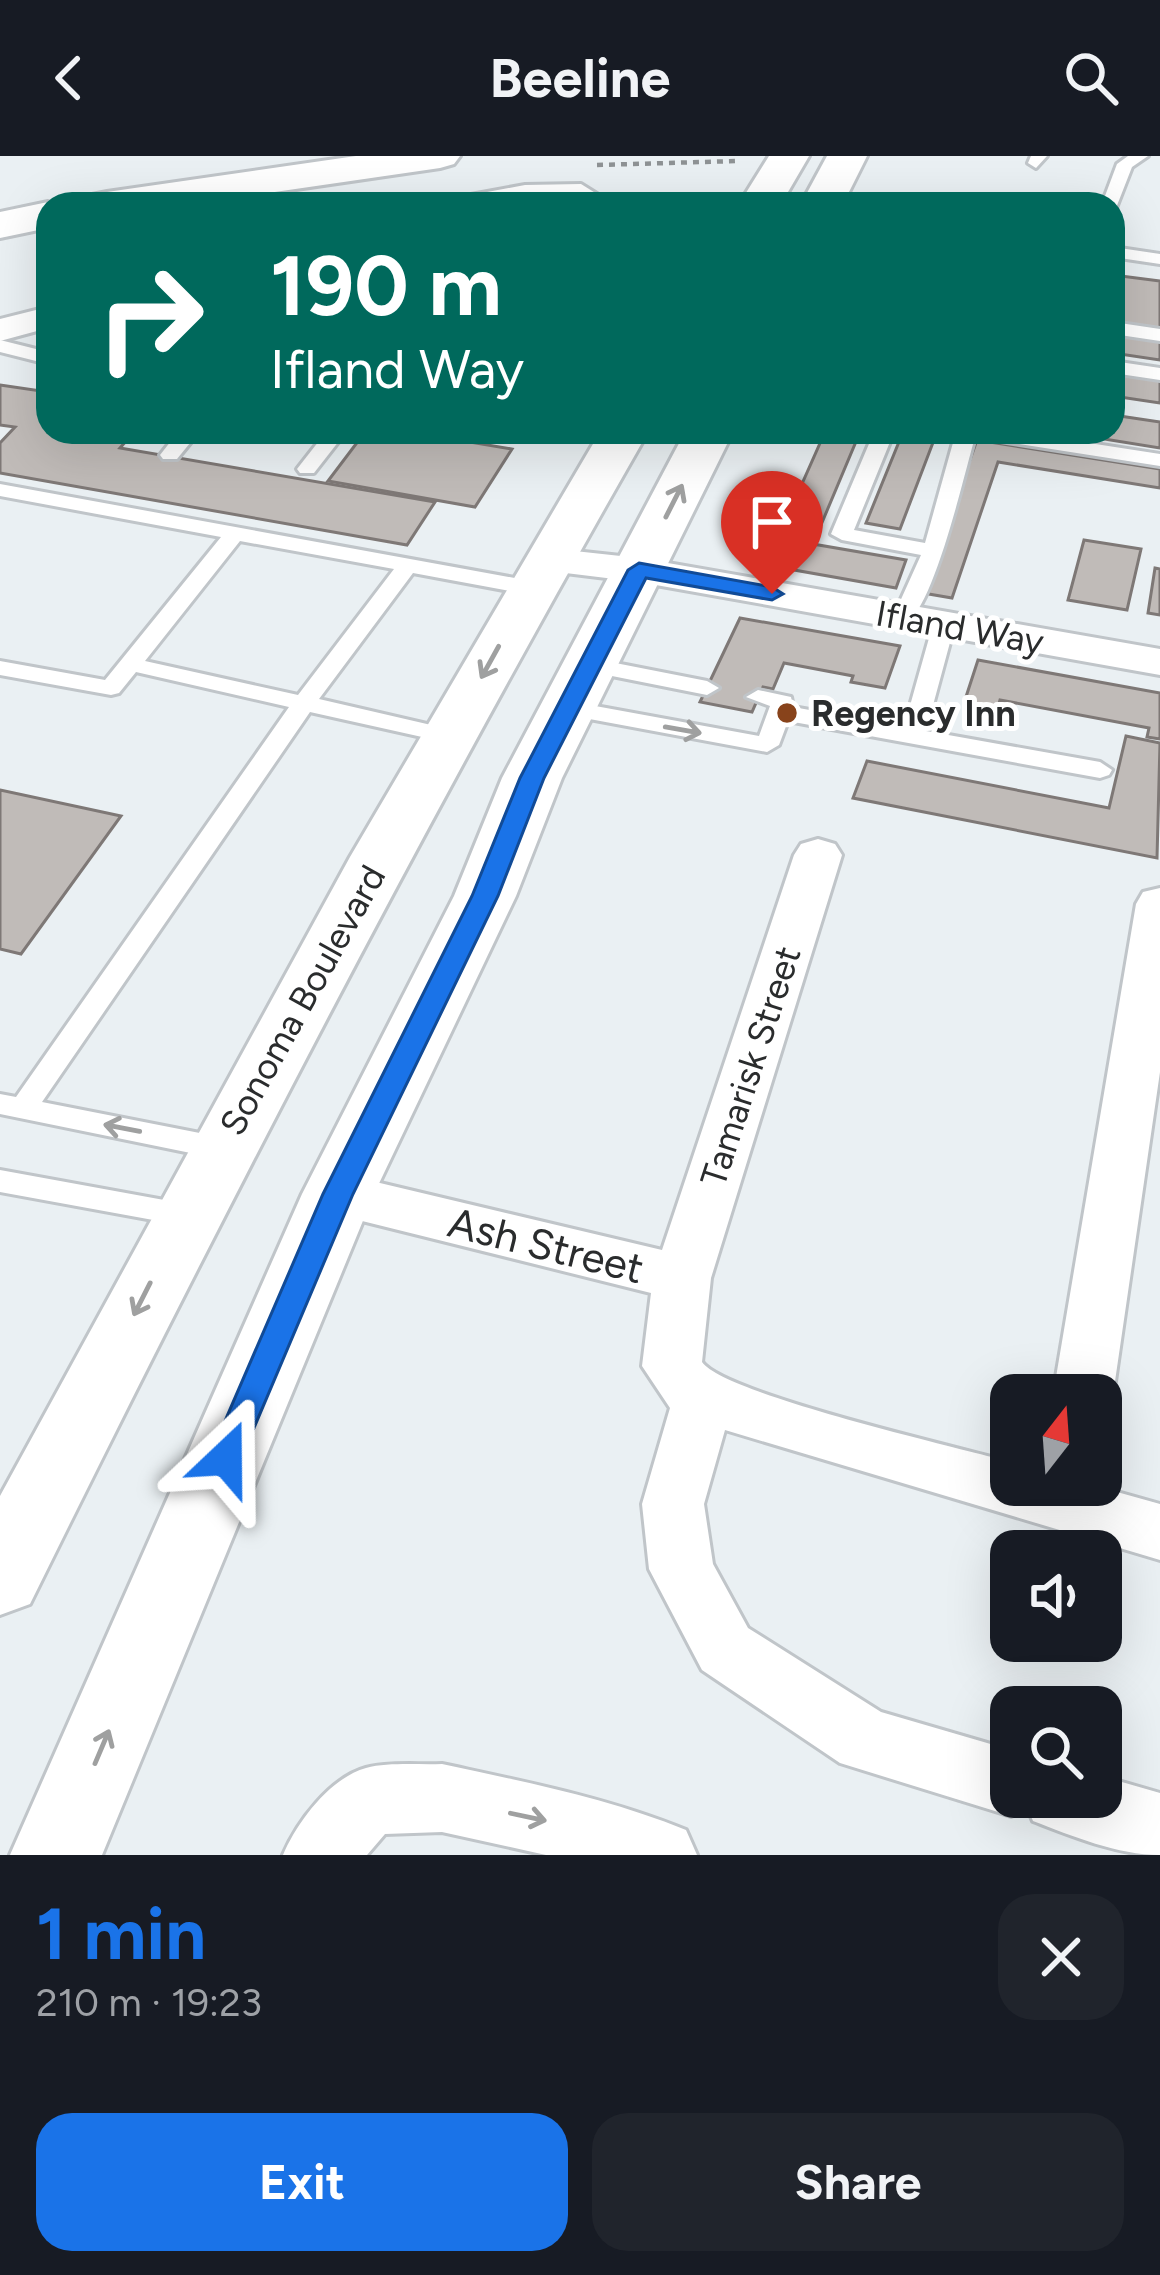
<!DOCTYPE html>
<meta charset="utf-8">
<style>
:root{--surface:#171b24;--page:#20242c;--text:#f1f3f6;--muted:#9ea1a6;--accent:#1a73e8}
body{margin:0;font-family:Figtree,sans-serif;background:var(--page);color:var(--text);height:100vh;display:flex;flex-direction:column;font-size:45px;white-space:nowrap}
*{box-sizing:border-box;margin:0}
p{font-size:39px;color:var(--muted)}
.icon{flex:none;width:66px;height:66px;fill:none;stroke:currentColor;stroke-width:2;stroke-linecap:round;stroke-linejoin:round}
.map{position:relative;height:1699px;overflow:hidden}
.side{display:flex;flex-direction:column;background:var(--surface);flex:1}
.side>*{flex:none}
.top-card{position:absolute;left:36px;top:36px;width:1089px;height:252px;border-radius:36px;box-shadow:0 12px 48px #0002;background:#00695c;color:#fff;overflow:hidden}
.needle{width:78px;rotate:17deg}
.tools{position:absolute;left:990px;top:1218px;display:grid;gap:24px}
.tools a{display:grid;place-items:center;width:132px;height:132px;border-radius:24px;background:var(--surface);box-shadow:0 12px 48px #0002;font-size:60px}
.pin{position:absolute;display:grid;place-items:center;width:102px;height:102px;color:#fff;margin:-123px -51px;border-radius:50% 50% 50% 0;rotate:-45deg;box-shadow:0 0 12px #0007}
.pin .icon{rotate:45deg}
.me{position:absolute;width:132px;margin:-66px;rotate:23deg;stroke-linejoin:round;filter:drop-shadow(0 0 9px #0008)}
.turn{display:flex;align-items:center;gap:42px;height:252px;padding:0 36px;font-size:54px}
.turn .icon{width:156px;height:156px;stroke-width:2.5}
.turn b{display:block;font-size:84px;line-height:102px}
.round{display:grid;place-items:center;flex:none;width:126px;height:126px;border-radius:36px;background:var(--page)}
.headline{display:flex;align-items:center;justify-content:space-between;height:204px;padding:0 36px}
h1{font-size:72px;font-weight:700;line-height:90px;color:var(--accent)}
.action{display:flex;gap:24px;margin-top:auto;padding:24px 36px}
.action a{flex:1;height:138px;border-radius:36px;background:var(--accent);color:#fff;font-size:48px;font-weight:700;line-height:138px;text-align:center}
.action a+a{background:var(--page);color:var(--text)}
header{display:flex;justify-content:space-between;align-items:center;height:156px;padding:0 36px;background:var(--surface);font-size:54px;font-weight:700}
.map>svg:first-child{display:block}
.building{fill:#c0bbb8;stroke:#7e7876;stroke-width:3}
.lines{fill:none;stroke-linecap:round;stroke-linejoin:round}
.service-casing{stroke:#c0c5c9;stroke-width:6}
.minor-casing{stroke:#c0c5c9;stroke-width:6}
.primary-casing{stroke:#c0c5c9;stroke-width:6}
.motorway-casing{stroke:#c0c5c9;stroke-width:6}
.path{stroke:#8e9294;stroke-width:4.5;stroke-dasharray:6 6;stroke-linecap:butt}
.service{fill:#fff;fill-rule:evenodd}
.minor{fill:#fff;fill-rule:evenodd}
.primary{fill:#fff;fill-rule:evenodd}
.motorway{fill:#fff;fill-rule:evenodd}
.oneway{stroke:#9fa0a0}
.route{fill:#1a73e8;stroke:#114b97;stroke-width:3}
.poi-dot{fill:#88431b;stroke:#fff;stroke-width:4.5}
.labels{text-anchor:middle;stroke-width:10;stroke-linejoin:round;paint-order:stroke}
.street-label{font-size:36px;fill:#2a2c2d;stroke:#fff}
.poi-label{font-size:36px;font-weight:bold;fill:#2a2c2d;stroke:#fff;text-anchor:start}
.near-street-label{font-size:42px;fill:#2a2c2d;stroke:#fff}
</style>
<header><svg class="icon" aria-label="back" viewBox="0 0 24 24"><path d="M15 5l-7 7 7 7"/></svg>Beeline<svg class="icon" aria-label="search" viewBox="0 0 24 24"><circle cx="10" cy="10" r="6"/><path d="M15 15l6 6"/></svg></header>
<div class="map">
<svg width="1160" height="1699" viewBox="0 0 1160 1699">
<rect width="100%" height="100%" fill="#eaf0f3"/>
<g class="building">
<path d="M1113,119L1160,125V175L1113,168Z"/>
<path d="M1113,178L1160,184V204L1113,197Z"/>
<path d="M1113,215L1160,222V247L1113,240Z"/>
<path d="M0,229L48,236V276H134L120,292L435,346L407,389L0,317V287L15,271L0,269Z"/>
<path d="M1113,259L1160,266V292L1061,276H1113Z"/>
<path d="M365,276H410L512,293L475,351L328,325Z"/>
<path d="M825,276H860L813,388L906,404L896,432L766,409Z"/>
<path d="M903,276H937L900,373L866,367Z"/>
<path d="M977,284L1160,313V332L998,306L952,442L923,437Z"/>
<path d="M1084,384L1141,393L1127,454L1068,444Z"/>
<path d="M1155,412L1160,413V459L1148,457Z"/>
<path d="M740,462L900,490L885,532L851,526L853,520L784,507L773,533L763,531L752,556L700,546Z"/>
<path d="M978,504L1160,537V583L1147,581L1149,572L1000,544L997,554L964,547Z"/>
<path d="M1126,580L1160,587L1157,702L853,642L867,605L1109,652Z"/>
<path d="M0,634L121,660L21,798L0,793Z"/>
</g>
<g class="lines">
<g class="service-casing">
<g id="service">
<path d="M1031,0H1047L1036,12L1028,7Z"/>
<path d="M1128,0H1148L1132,11L1116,52L1102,48L1117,8Z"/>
<path d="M1113,91L1160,98V108L1113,101Z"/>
<path d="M1113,166L1160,173V185L1113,178Z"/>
<path d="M0,184L48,196V208L0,196Z"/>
<path d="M1113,205L1160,212V224L1113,217Z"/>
<path d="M178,276H199L177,303H163L160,299Z"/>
<path d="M326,276H346L314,317H300L297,313Z"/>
<path d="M874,276H894L854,374L925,387L956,276H1018L1160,298V310L975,281C965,315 933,457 904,468L893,461L921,399L842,384L831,378Z"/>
<path d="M0,328L531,425L542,432L531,439L413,417L319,543L457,575L461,580L457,585L449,587L310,556L42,946L220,981L230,984L234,992L230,1000L220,1003L0,958V938L16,941L289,551L136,516L119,537L111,539L0,519V505L105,524L221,381L0,340ZM240,385L394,413L298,539L145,505Z"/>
<path d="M944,461L955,468L926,575L1100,606L1112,614L1109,619L1100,622L788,565L779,589L767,596L568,559L556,552L568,545L759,580L770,550L746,541L758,534L791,541L793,551L904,571L933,468Z"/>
<path d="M590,502L707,525L719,532L707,539L582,514V504Z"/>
<path d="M0,1014L186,1048L196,1051L201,1059L196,1067L186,1070L0,1036Z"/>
</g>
</g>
<g class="minor-casing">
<g id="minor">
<path d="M581,28L597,38L592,45L455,48L460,41L525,29Z"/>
<path d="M48,151V172L0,185V163Z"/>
<path d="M547,392L639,402L1160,493V519L639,426L533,413L527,404L533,395Z"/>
<path d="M818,683L835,688L842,699L711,1122L702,1206C724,1238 960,1292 1011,1306V1329H1092L1160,1348V1404L725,1274L704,1348L713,1408L748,1472L881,1556L1011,1594V1641H1101V1620L1160,1637V1699C1118,1699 1072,1680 1033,1665L1028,1653L1011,1660L840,1607L702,1514L649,1413L642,1348L670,1252L642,1210L651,1137L338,1059L318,1053L310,1038L318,1023L338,1017L662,1094L794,699L801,688Z"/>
<path d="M1160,732V916L1113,1239L1101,1258V1239H1053L1136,748L1143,736Z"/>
<path d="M442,1608C525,1626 608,1642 686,1674L697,1699H546L442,1676L385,1678L367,1699H283C297,1666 330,1622 366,1612C389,1606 418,1609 442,1608Z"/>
</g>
</g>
<g class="primary-casing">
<g id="primary">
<path d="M769,0H809L781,48H739Z"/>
<path d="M827,0H867L843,48H801Z"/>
<path d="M600,276H648C428,660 225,1052 30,1448L0,1459V1340L350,701Z"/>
<path d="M685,276H733L562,622L516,740L374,1038L102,1699H10L302,1038L454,740L502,622Z"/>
</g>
</g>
<g class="motorway-casing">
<g id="motorway">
<path d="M356,0H460L454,8L440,12L193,48H86L92,39L107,36Z"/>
<path d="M48,46L54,48H48V72L0,82V56Z"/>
</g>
</g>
<g class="path">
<path d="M597,9L738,5"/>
<path d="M872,43L906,48"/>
<path d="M420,48L437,44"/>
</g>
<use href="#service" class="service"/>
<use href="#minor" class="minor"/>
<use href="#primary" class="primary"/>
<use href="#motorway" class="motorway"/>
</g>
<defs><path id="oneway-shaft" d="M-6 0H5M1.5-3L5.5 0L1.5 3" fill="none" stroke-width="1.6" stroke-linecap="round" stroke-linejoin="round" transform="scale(3)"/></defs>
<g class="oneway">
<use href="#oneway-shaft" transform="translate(674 345) rotate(-63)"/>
<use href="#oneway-shaft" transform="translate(490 506) rotate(119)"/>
<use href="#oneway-shaft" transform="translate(683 574) rotate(10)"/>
<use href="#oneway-shaft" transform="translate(122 972) rotate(-169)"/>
<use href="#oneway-shaft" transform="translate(142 1143) rotate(117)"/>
<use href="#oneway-shaft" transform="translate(102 1591) rotate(-67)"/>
<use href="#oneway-shaft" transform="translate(528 1661) rotate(12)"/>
</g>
<path class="route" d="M639,407L772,431L783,438L772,444L646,422L544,622L498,740L353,1038L237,1312L226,1316L214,1312L209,1302L323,1038L472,740L520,622L628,414Z"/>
<circle class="poi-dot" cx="787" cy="557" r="12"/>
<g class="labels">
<g class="street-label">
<text transform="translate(960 471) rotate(10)" y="13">Ifland Way</text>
<text transform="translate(302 844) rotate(-61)" y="13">Sonoma Boulevard</text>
<text transform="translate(750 910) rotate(-72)" y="13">Tamarisk Street</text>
</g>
<g class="poi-label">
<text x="811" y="570">Regency Inn</text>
</g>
<g class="near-street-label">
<text transform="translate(546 1089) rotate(14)" y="15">Ash Street</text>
</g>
</g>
</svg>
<div class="tools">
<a><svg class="needle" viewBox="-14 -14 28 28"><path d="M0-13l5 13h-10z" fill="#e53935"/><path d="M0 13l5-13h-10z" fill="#9ea1a6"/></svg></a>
<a><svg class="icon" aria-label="sound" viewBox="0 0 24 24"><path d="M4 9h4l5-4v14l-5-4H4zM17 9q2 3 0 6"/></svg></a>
<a><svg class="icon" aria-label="search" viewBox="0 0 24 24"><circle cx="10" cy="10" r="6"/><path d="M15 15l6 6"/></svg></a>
</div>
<div class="pin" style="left:772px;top:438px;background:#d93025"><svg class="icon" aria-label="arrive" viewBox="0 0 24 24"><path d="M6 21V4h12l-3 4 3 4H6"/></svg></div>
<svg class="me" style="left:226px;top:1302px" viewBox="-20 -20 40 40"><path d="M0-17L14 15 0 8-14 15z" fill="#1a73e8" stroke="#fff" stroke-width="4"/></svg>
<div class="top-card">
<div class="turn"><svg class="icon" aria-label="right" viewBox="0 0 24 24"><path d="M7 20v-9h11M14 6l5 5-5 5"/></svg><div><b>190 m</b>Ifland Way</div></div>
</div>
</div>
<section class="side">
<div class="headline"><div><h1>1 min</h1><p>210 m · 19:23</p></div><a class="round"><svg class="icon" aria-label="close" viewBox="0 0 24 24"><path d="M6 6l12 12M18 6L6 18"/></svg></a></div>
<div class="action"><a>Exit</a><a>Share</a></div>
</section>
